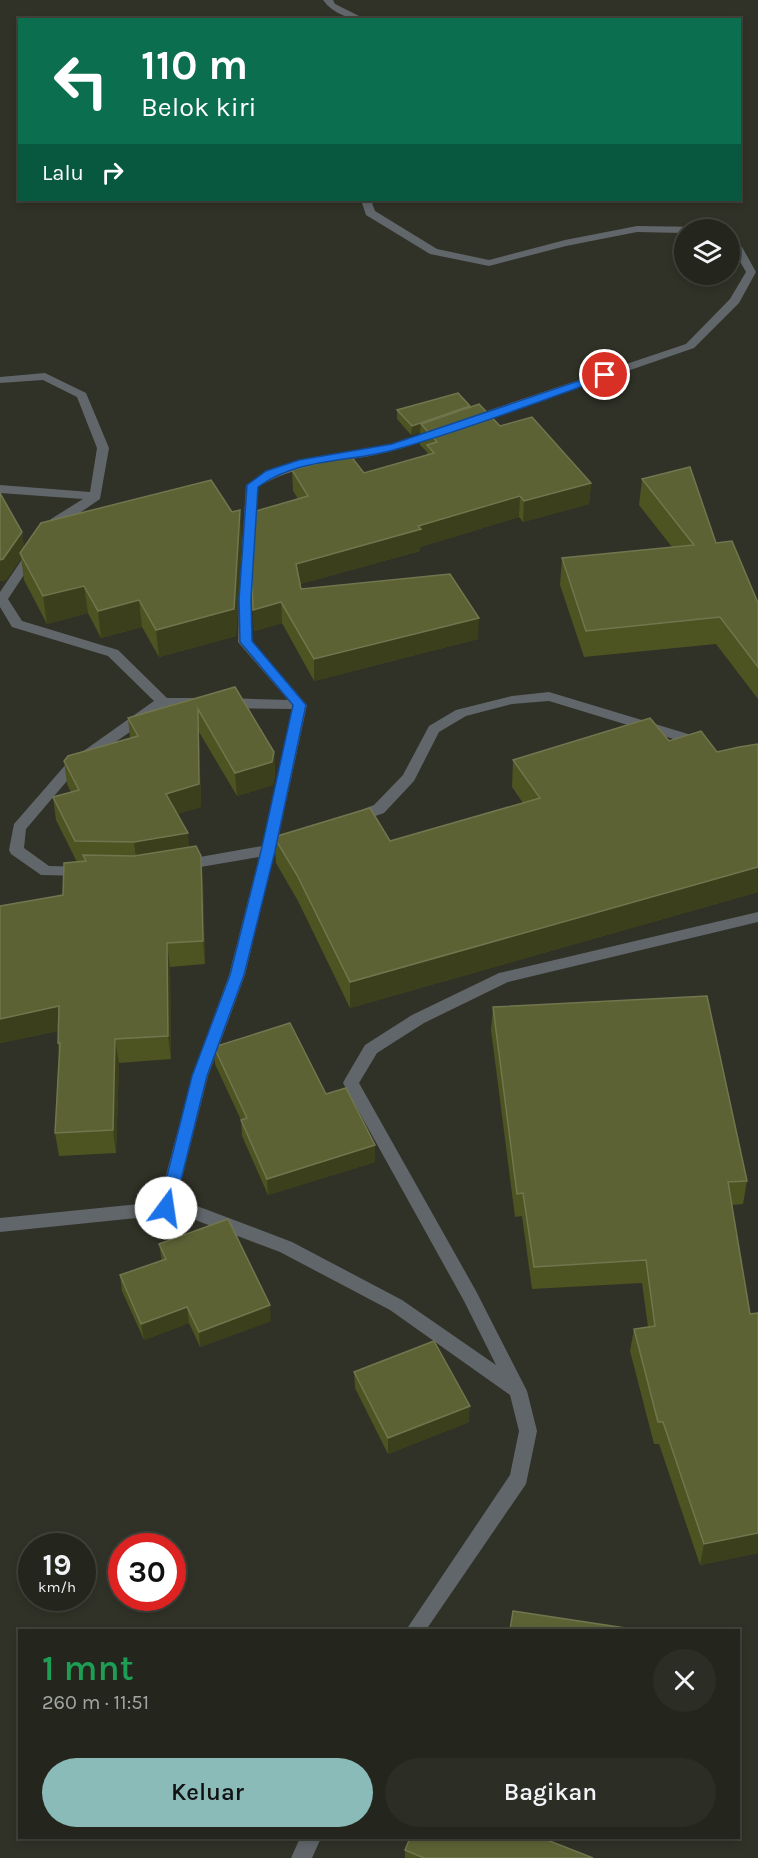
<!DOCTYPE html>
<html lang="id">
<meta charset="utf-8">
<style>
:root{--surface:#24261d;--page:#2c2e26;--text:#f1f3f6;--muted:#a3a5a4;--line:#41433b;--accent:#8bbbb9}
body{margin:0;font-family:Karla,sans-serif;background:var(--page);color:var(--text);height:100vh;display:flex;flex-direction:column;font-size:22px;white-space:nowrap}
*{box-sizing:border-box;margin:0}
p{font-size:20px;color:var(--muted)}
.icon{flex:none;width:33px;height:33px;fill:none;stroke:currentColor;stroke-width:2;stroke-linecap:round;stroke-linejoin:round}
.map{position:relative;flex:1;overflow:hidden}
.details{position:absolute;left:18px;top:1629px;width:722px;height:210px;display:flex;flex-direction:column;background:var(--surface);border-radius:0px;box-shadow:0 3px 9px #0003,0 0 0 2px var(--line)}
.details>*{flex:none}
.hud{position:absolute;left:18px;top:18px;width:723px;height:183px;border-radius:0px;box-shadow:0 3px 9px #0003,0 0 0 2px var(--line);background:#0b6e4f;color:#fff;overflow:hidden}
.fabs{position:absolute;left:674px;top:219px;display:grid;gap:12px}
.fabs a{display:grid;place-items:center;width:66px;height:66px;border-radius:50%;background:var(--surface);box-shadow:0 3px 9px #0003,0 0 0 2px var(--line);font-size:30px}
.speed{position:absolute;left:18px;top:1533px;display:flex;gap:12px;font-size:30px;font-weight:700;text-align:center}
.speed>*{display:grid;place-content:center;width:78px;height:78px;border-radius:50%;background:var(--surface);box-shadow:0 3px 9px #0003,0 0 0 2px var(--line);line-height:1}
.speed small{font-size:15px;font-weight:400}
.speed .limit{border:9px solid #d22;background:#fff;color:#111}
.pin{position:absolute;display:grid;place-items:center;width:51px;height:51px;color:#fff;margin:-26px;border:3px solid #fff;border-radius:50%;box-shadow:0 2px 6px #0007}
.me{position:absolute;width:66px;margin:-33px;rotate:14deg;stroke-linejoin:round;filter:drop-shadow(0 0 4px #0008)}
.turn{display:flex;align-items:center;gap:21px;height:126px;padding:0 24px;font-size:27px}
.turn .icon{width:78px;height:78px;stroke-width:2.5}
.turn b{display:block;font-size:42px;line-height:51px}
.then{display:flex;align-items:center;height:57px;padding:0 24px;background:#0003;gap:12px;font-size:22px}
.round{display:grid;place-items:center;flex:none;width:63px;height:63px;border-radius:32px;background:var(--page)}
.head{display:flex;align-items:center;justify-content:space-between;height:102px;padding:0 24px}
h1{font-size:36px;font-weight:600;line-height:45px;color:#1e9e55}
.cta{display:flex;gap:12px;margin-top:auto;padding:12px 24px}
.cta a{flex:1;height:69px;border-radius:36px;background:var(--accent);color:#111;font-size:24px;font-weight:600;line-height:69px;text-align:center}
.cta a+a{background:var(--page);color:var(--text)}
.map>svg:first-child{display:block}
.lines{fill:none;stroke-linecap:round;stroke-linejoin:round}
.minor{fill:#61666a;fill-rule:evenodd}
.wall{fill:#4d5321}
.shaded-wall{fill:#3b3f1b}
.building{fill:#5d6235;stroke:#71764e;stroke-width:1.5}
.route{fill:#1a73e8;stroke:#114b97;stroke-width:1.5}
</style>
<div class="map">
<svg width="758" height="1858" viewBox="0 0 758 1858">
<rect width="100%" height="100%" fill="#303227"/>
<g class="lines">
<g class="minor">
<path d="M323,0H333L335,4L367,20C351,20 333,14 323,0Z"/>
<path d="M361,200H371L375,211L437,249L489,260L565,240L637,226L704,227L709,230H684V233L637,232L566,246L489,266L430,254L366,215Z"/>
<path d="M729,241L742,247L756,272L739,303L694,348L474,424H466L464,421L466,418L686,344L730,299L746,272L734,251L729,248Z"/>
<path d="M45,373L86,393L109,448L100,499L49,534L43,530L51,519L83,499L0,493V485L90,492L97,448L77,397L43,380L0,383V377Z"/>
<path d="M438,428L444,432L442,435C420,443 398,450 375,455C334,463 295,465 258,487L251,599L252,641L307,705L277,844L282,849L280,853L274,854L245,975L208,1076L176,1202L197,1206L292,1242L402,1300L496,1365L464,1301L343,1083L345,1079L365,1045L412,1015L499,973L758,912V922L508,982L424,1023L377,1053L359,1083L476,1291L527,1391L537,1431L526,1484L426,1630H406L510,1475L519,1431L510,1395L390,1310L280,1252L190,1218L166,1215L0,1232V1218L159,1202L192,1076L229,975L259,857L183,870L176,865L183,860L262,846L292,709L225,708L218,703L225,698L288,700L238,642L239,599L246,485L264,473L281,466L391,444Z"/>
<path d="M33,548L39,552L8,599L22,621L118,650L167,698H201L208,703L201,708L166,707L78,768L26,829L24,848L49,866L90,867L92,871L90,875L85,876L41,875L11,854L9,850L14,824L68,762L154,701L108,656L12,627L0,607V592L29,549Z"/>
<path d="M549,692L708,740L710,743L703,748L549,701L512,704L466,716L439,732L414,781L384,813L353,824L348,823L346,819L348,815L374,805L403,775L429,726L456,710L512,696Z"/>
<path d="M300,1838H321L312,1858H291Z"/>
</g>
</g>
<g class="wall">
<path d="M470,406L500,426L591,483L589,504L523,522L519,517L420,547V551L300,584L301,589L478,639L314,681L282,623L254,631L253,610L298,499L293,491L292,470L364,473L427,456V452L420,445V432L411,435L397,419V410Z"/>
<path d="M642,479L716,543L758,603V699L716,644L584,657L560,585L562,558L672,547L639,505Z"/>
<path d="M0,493L22,532L24,548L242,537L236,636L159,657L142,627L101,638L88,613L47,624L24,580L21,558L6,580L0,581Z"/>
<path d="M235,687L274,752L275,775L273,785L237,796L199,732L201,807L177,814L189,847L203,880L205,964L170,967L171,1059L119,1063L116,1153L59,1156L55,1133L59,1054L58,1043V1031L0,1043V906L63,895L77,862L56,820L53,797L71,792L67,784L64,761L130,739L128,718Z"/>
<path d="M669,741L717,752L758,744V892L350,1008L298,901L276,863L274,837L390,841L523,803L512,787L513,760Z"/>
<path d="M493,1007L747,1181L743,1204L732,1205L750,1314L758,1313V1553L700,1565L659,1444H654L630,1351L634,1329L648,1327L642,1283L532,1289L522,1216L515,1217L491,1030Z"/>
<path d="M214,1047L326,1094L375,1162L268,1195L242,1136L241,1120L215,1064Z"/>
<path d="M159,1244L271,1321L200,1347L189,1323L144,1340L122,1291L120,1275L162,1261Z"/>
<path d="M354,1372L469,1422L388,1454L355,1388Z"/>
<path d="M405,1850L593,1858H405Z"/>
</g>
<g class="shaded-wall">
<path d="M470,406L421,424L420,432L411,435L412,426Z"/>
<path d="M591,483L589,504L523,522L524,501Z"/>
<path d="M520,496L519,517L420,547V551L297,585L296,564Z"/>
<path d="M240,510L242,537L236,636L159,657L156,630Z"/>
<path d="M22,532L25,553H20L21,558L6,580L0,581V560Z"/>
<path d="M84,586L88,613L47,624L43,596Z"/>
<path d="M139,600L142,627L101,638L98,611Z"/>
<path d="M281,602L282,623L254,631L253,610Z"/>
<path d="M479,618L478,639L314,681V659Z"/>
<path d="M198,709L199,732L201,807L168,817L166,794Z"/>
<path d="M274,752L275,775L273,785L237,796L235,773Z"/>
<path d="M188,833L190,856L137,865L134,842Z"/>
<path d="M201,856L203,880L205,964L203,941Z"/>
<path d="M758,867V892L350,1008V982Z"/>
<path d="M167,943L170,967L171,1059L168,1036Z"/>
<path d="M59,1006L63,1030L0,1043V1019Z"/>
<path d="M115,1039L119,1063L116,1153L113,1130Z"/>
<path d="M375,1145V1162L268,1195L267,1179Z"/>
<path d="M270,1305L271,1321L200,1347L199,1332Z"/>
<path d="M187,1307L189,1323L144,1340L141,1324Z"/>
<path d="M470,1406L469,1422L388,1454V1438Z"/>
<path d="M758,1533V1553L700,1565L704,1544Z"/>
</g>
<g class="building">
<path d="M458,393L470,406L412,426L397,410Z"/>
<path d="M479,404L500,426L532,417L591,483L524,501L520,496L418,526L421,529L296,564L301,589L450,574L479,618L314,659L281,602L253,610L252,578L256,511L308,496L292,470L350,455L364,473L434,453L427,445L437,442L421,424Z"/>
<path d="M690,467L716,543L732,541L758,603V667L720,617L586,631L562,558L694,545L642,479Z"/>
<path d="M211,480L232,512L240,510L234,609L156,630L139,600L98,611L84,586L43,596L20,553L41,523Z"/>
<path d="M0,493L22,532L3,559L0,560Z"/>
<path d="M235,687L274,752L272,762L235,773L198,709L199,784L166,794L188,833L134,842L75,841L53,797L79,790L64,761L68,756L138,736L128,718Z"/>
<path d="M650,718L669,741L701,731L717,752L739,747L758,744V867L350,982L297,875L274,837L370,808L390,841L540,798L513,760Z"/>
<path d="M196,846L201,856L203,941L167,943L168,1036L115,1039L113,1130L55,1133L60,1043H58L59,1006L0,1019V906L63,895L64,863L86,861L83,855L134,856Z"/>
<path d="M707,996L747,1181L728,1182L750,1314L758,1313V1533L704,1544L663,1422H658L634,1329L655,1326L646,1260L534,1267L523,1193L517,1194L493,1007Z"/>
<path d="M290,1023L326,1094L346,1088L375,1145L267,1179L241,1120L247,1118L214,1047Z"/>
<path d="M228,1219L270,1305L199,1332L187,1307L141,1324L120,1275L166,1259L159,1244Z"/>
<path d="M434,1341L470,1406L388,1438L354,1372Z"/>
<path d="M513,1611L625,1628V1630H510Z"/>
<path d="M410,1838H542L593,1858H424L405,1850Z"/>
</g>
<path class="route" d="M605,372L611,375L609,377C539,401 469,429 397,449C350,463 299,457 258,487L251,599L252,641L306,705L275,851L244,975L207,1076L174,1208L172,1213L166,1215L161,1213L159,1208L192,1076L230,975L261,851L293,705L240,642L239,599L247,485L266,471L299,460L392,444Z"/>
</svg>
<div class="fabs">
<a><svg class="icon" aria-label="layers" viewBox="0 0 24 24"><path d="M12 4l9 5-9 5-9-5zM3 14l9 5 9-5"/></svg></a>
</div>
<div class="speed"><div>19<small>km/h</small></div><div class="limit">30</div></div>
<div class="pin" style="left:605px;top:375px;background:#d93025"><svg class="icon" aria-label="arrive" viewBox="0 0 24 24"><path d="M6 21V4h12l-3 4 3 4H6"/></svg></div>
<svg class="me" style="left:166px;top:1208px" viewBox="-20 -20 40 40"><circle r="19" fill="#fff"/><path d="M0-13L10 11 0 6-10 11z" fill="#1a73e8"/></svg>
<div class="hud">
<div class="turn"><svg class="icon" aria-label="left" viewBox="0 0 24 24"><path d="M17 20v-9H6M10 6l-5 5 5 5"/></svg><div><b>110 m</b>Belok kiri</div></div>
<div class="then">Lalu<svg class="icon" aria-label="right" viewBox="0 0 24 24"><path d="M7 20v-9h11M14 6l5 5-5 5"/></svg></div>
</div>
<section class="details">
<div class="head"><div><h1>1 mnt</h1><p>260 m · 11:51</p></div><a class="round"><svg class="icon" aria-label="close" viewBox="0 0 24 24"><path d="M6 6l12 12M18 6L6 18"/></svg></a></div>
<div class="cta"><a>Keluar</a><a>Bagikan</a></div>
</section>
</div>
